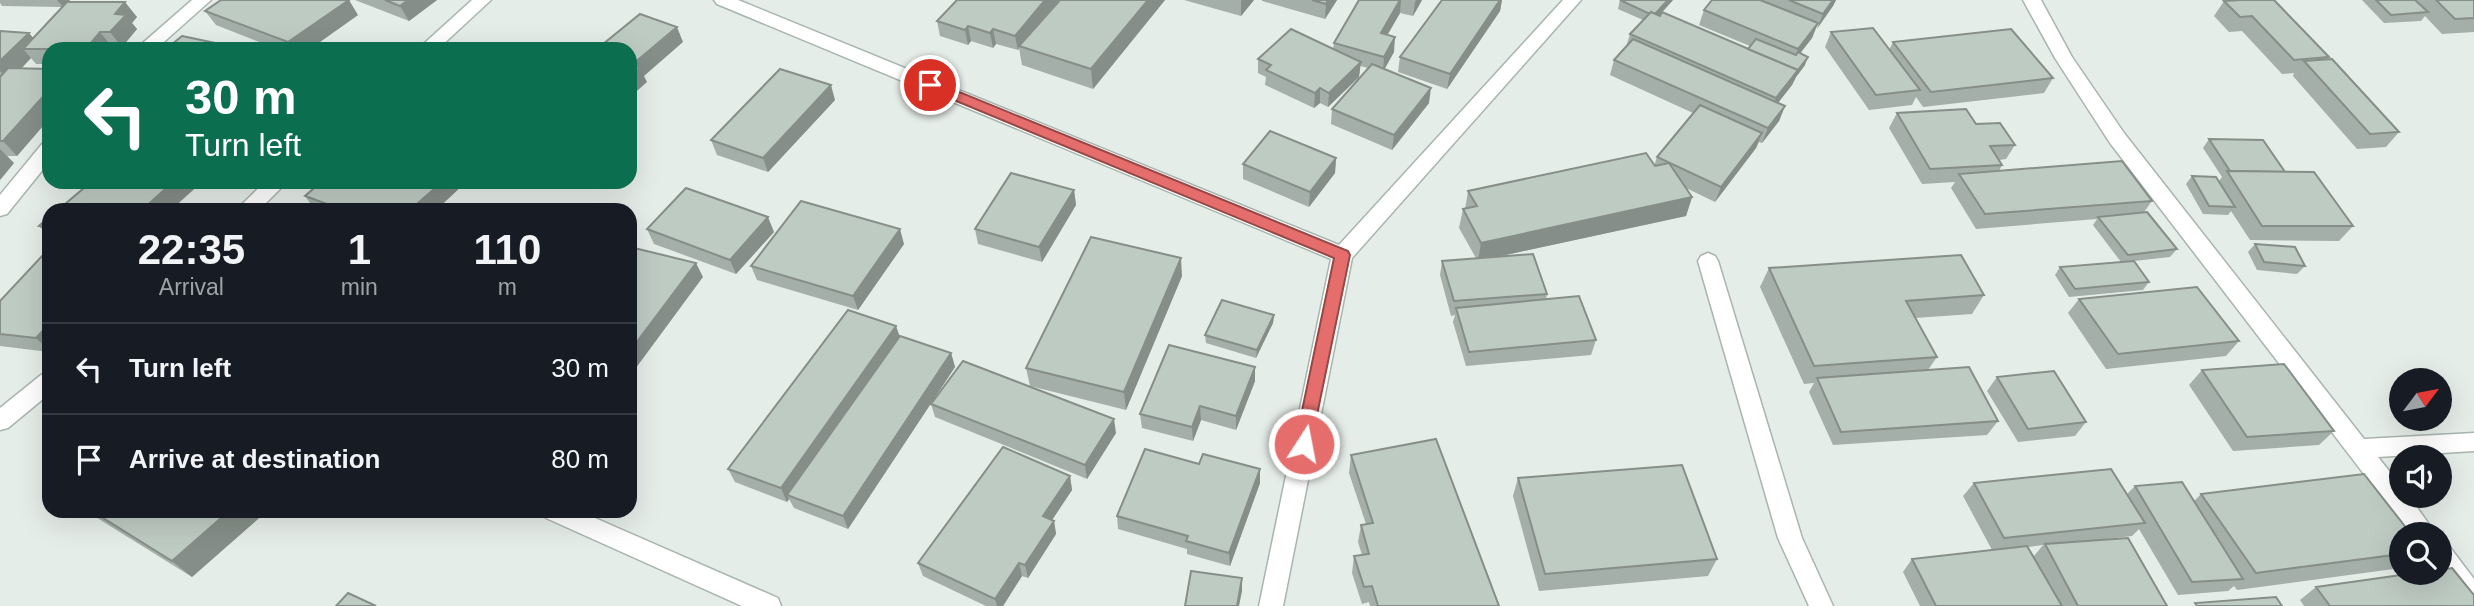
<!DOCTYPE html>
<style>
:root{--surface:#171b24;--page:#20242c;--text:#f1f3f6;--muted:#9ea1a6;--line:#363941}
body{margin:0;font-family:Helvetica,sans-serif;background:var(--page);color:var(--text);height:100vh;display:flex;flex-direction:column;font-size:26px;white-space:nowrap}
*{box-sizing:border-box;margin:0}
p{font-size:23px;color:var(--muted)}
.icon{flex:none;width:38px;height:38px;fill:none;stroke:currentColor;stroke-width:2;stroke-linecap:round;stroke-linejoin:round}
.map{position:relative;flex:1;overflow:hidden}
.panel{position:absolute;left:42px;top:203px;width:595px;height:315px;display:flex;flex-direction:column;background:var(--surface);border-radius:21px;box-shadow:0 7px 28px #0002}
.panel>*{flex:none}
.guide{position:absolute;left:42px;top:42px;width:595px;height:147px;border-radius:21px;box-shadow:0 7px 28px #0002;background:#0b6e4f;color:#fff;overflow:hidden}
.needle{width:46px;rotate:58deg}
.fabs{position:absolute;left:2389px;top:368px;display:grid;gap:14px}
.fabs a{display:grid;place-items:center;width:63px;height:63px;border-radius:50%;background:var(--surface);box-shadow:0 7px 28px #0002;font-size:35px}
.pin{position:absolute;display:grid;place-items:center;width:60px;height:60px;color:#fff;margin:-30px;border:4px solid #fff;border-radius:50%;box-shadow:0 2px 7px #0007}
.me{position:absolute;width:77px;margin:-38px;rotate:11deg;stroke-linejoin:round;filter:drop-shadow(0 0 5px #0008)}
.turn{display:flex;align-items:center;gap:24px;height:147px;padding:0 28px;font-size:32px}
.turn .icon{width:91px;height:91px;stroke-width:2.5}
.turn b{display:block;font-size:49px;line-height:60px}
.eta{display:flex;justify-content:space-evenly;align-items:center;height:119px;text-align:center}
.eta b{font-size:42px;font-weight:800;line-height:49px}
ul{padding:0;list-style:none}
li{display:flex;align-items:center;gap:21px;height:91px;padding:0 28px;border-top:2px solid var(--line)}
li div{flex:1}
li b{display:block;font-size:26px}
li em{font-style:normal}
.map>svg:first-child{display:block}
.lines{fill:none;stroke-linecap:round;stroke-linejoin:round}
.street-casing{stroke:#a8b5ae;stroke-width:3}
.street{fill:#fff;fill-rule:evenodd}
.wall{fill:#a3afa8;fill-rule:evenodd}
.shaded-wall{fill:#858e88}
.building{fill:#becbc3;stroke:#858e88;stroke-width:2}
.route{fill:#e56e6c;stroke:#954846;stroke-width:2}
</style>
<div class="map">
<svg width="2474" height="606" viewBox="0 0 2474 606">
<rect width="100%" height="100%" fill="#e5ede8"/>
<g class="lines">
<g class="street-casing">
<g id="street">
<path d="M192,0H211L156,49H136Z"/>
<path d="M472,0H491L438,49H418Z"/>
<path d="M714,0H738L1339,245L1563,0H1581L1352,258L1283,606H1259L1331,259L717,4Z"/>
<path d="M2023,0H2041L2072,57L2124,133L2364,439L2474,433V451L2378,457L2401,486V495H2408L2436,534H2410L2110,143L2055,58Z"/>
<path d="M49,142V162L7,214L0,216V195L42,144Z"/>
<path d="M265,182H287L259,210H236Z"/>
<path d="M1708,253L1715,256L1718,261L1802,538L1833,606H1809L1778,538L1698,261L1701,256Z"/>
<path d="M49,372V394L8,428L0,430V408L41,375Z"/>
<path d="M542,511H579L778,598L781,606H742L546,518Z"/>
<path d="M2440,543L2449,546L2474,579V606H2465L2440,572Z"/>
</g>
</g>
<use href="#street" class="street"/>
</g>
<g class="wall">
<path d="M0,0H70L68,2L137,17L132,23L137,29L122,47H112L110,49H49V64H36L31,58L21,69H49V119L17,156H7L14,163L0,180V31L33,38L62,7L2,6L0,3Z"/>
<path d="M355,0H437L409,21Z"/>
<path d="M1165,0L1093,89L1022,65L1019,48L1018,50L996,44L993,48L971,41L968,45L940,36L937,21L1044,18Z"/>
<path d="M1184,0H1254L1241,16Z"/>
<path d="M1262,0H1337L1325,19L1262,1Z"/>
<path d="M1359,0H1422L1413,16L1400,13L1387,35L1394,52L1384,69L1429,103L1392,150L1331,124L1332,109L1368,68L1360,66L1359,77L1328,107L1320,103L1314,108L1265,85L1266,77L1258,73V59L1333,49L1334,43Z"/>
<path d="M1442,0H1502L1500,11L1447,89L1398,72L1400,57Z"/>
<path d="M1620,0H1673L1659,16L1748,49L1750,46L1699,25L1704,10L1712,0H1836L1833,6L1816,28L1812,38L1800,53L1805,65L1796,77L1792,85L1778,103L1785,106L1779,121L1762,143L1759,142L1756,148L1715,202L1686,188L1692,197L1686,216L1501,256L1547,294L1546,299L1596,340L1591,355L1466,366L1453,322L1455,315L1451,316L1440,275L1442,261L1476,258L1459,228L1463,209H1465L1468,191L1654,166L1657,157L1693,113L1610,75L1614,60L1626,47L1630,34L1643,20L1618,9Z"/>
<path d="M2362,0H2474V32L2442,34L2425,16L2421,21L2384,23Z"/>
<path d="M2224,1L2329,57L2327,59L2399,132L2386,147L2357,149L2293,76L2294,73L2282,74L2242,31L2229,32L2214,16Z"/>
<path d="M205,11L358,15L310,49H277L216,25Z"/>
<path d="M1831,32L1889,50L1893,42L2053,78L2044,93L1923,107L1916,97L1912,105L1869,110L1825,47Z"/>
<path d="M835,100L768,172L717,155L711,140Z"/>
<path d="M1897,113L1976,124L2015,145L2006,159L1999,160L2002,165L1999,171L2152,201L2144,212L2177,249L2170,257L2134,261L2149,282L2143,290L2069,297L2055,275L2060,267L2121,262L2093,225L2097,219L1976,229L1951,188L1955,182L1922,184L1889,128Z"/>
<path d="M2209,139L2285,172L2353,226L2339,241L2250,240L2231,211L2228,215L2203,214L2186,184L2192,176L2219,181L2222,177L2203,148Z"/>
<path d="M1336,158L1335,173L1309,207L1243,179V164Z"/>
<path d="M321,182H463L464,184L436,210H315L305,196Z"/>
<path d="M1074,190L1076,205L1042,262L978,244L975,229Z"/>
<path d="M49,217V236L39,226Z"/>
<path d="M647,229L774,232L736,274L654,244Z"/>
<path d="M904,244L858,310L757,280L751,266Z"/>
<path d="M2255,244L2305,266L2297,274L2257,270L2248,252Z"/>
<path d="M49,257V352L0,346V301Z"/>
<path d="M1769,268L1984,295L1972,314L1915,318L1937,357L1928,370L1998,421L1987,435L1833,445L1809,392L1814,383L1804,384L1760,287Z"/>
<path d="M1182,276L1126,410L1030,386L1116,433L1087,479L935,417L931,404L1030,386L1026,368Z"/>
<path d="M2079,299L2239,341L2226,356L2106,369L2068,313Z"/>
<path d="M1274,315L1273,323L1256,358L1206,343L1205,335Z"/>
<path d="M900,336L951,353L955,367L848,529L794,508L789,499L787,502L735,482L728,469Z"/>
<path d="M2202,370L2334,431L2319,445L2233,451L2189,385Z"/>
<path d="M1997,377L2086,422L2075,436L2018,442L1987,391Z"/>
<path d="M1255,381L1236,430L1201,420L1193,441L1142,428L1140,414Z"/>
<path d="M1351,455L1499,606H1370L1369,602L1362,604L1352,573L1354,556L1362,555L1358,542L1361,525L1366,524L1349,473Z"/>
<path d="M1070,476L1072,490L1052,520L1054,521L1056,534L1028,578L1022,576L1003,606H986L923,576L918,563Z"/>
<path d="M1518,478L1717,559L1708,576L1539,591L1513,496Z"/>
<path d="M1260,483L1230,566L1187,554V549L1118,529L1117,516Z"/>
<path d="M1974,483L2127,494L2135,486L2194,501L2201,494L2401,534V568L2237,590L2234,586L2228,591L2178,595L2139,529L2132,536L2099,540L2167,606H1920L1903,572L1912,559L1992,550L1963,496ZM2043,545L2034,556L2028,547Z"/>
<path d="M86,511H267L192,577Z"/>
<path d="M2316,587L2474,606H2304L2300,600Z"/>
</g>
<g class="shaded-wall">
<path d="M57,0H70L63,7Z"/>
<path d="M349,0L358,15L310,49H293L288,42Z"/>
<path d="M408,0H437L409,21L400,6Z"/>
<path d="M1045,0H1059L1021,47L1019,46V48L1018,50L1015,36Z"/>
<path d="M1148,0H1165L1093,89L1091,69Z"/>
<path d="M1242,0H1254L1241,16V1Z"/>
<path d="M1328,0H1337L1325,19L1326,4Z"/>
<path d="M1400,0H1401L1400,13L1380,48L1381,33Z"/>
<path d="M1416,0H1422L1413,16L1415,2Z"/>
<path d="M1500,0H1502L1500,11L1447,89L1450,74Z"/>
<path d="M1668,0H1673L1651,24L1654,15Z"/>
<path d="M1833,0H1836L1833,6L1817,29L1823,14Z"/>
<path d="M125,2L137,17L132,23L137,29L122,47L110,32L115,14Z"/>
<path d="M1818,23L1812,38L1792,64L1798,49Z"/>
<path d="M968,26L971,41L968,45L965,30Z"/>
<path d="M677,27L683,42L644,76L647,82L630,97V76L632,65Z"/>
<path d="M993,29L996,44L993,48L990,33Z"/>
<path d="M100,32L112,47L110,49H86Z"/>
<path d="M29,33L42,48L23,49L31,58L9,81L0,71V61Z"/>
<path d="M1395,37L1394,52L1383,72L1384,57Z"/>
<path d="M1808,57L1805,65L1796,77L1792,85L1770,113L1776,98Z"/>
<path d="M1361,62L1359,77L1328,107L1329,93Z"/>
<path d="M831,85L835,100L768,172L763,158Z"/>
<path d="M1320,88V103L1314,108L1315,93Z"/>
<path d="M1431,88L1429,103L1392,150L1394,135Z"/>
<path d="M49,90V119L17,156L3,141Z"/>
<path d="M1785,106L1779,121L1762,143L1768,128Z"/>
<path d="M1762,133L1756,148L1715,202L1721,187Z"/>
<path d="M0,149L14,163L0,180Z"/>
<path d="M1336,158L1335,173L1309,207L1310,192Z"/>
<path d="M173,182H202L171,210H142Z"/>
<path d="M442,182H463L464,184L436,210H410Z"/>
<path d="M1074,190L1076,205L1042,262L1039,247Z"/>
<path d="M1692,197L1686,216L1478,261L1481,243Z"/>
<path d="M768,217L774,232L736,274L730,260Z"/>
<path d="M900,229L904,244L858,310L853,296Z"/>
<path d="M1181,258L1182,276L1126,410L1124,392Z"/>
<path d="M696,263L703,277L630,376V351Z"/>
<path d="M1274,315L1273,323L1256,358L1257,350Z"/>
<path d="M49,324V350L36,338Z"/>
<path d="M896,326L901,340L787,495L789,499L787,502L781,488Z"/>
<path d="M951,353L955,367L848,529L843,516Z"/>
<path d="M1255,367V381L1236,430V416Z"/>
<path d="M1200,406L1201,420L1193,441L1192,427Z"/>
<path d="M1114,419L1116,433L1087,479L1085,465Z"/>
<path d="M1260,469V483L1230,566L1229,553Z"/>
<path d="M1070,476L1072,490L1046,529L1043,516Z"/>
<path d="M229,511H267L192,577L172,561Z"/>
<path d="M1054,521L1056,534L1028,578L1025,565Z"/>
<path d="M1019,563L1022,576L1003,606H997L995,599Z"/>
<path d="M1242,578V591L1239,606H1237Z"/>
</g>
<g class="building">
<path d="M221,0H349L288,42L205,11Z"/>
<path d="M385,0H408L400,6Z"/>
<path d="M957,0H1045L1015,36L993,29L990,33L968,26L965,30L937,21Z"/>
<path d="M1060,0H1148L1091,69L1019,46Z"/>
<path d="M1312,0H1328L1326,4Z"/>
<path d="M1359,0H1400L1381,33L1395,37L1384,57L1334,43Z"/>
<path d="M1442,0H1500L1450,74L1400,57Z"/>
<path d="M1620,0H1668L1655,14L1651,12L1650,14Z"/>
<path d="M1712,0H1760L1818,23L1798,49L1704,10Z"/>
<path d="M1789,0H1833L1823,14Z"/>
<path d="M2241,0H2274L2329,57L2294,60L2252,16L2240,17L2224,1Z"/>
<path d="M2376,0H2415L2428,12L2391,15Z"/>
<path d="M2436,0H2474V18L2455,19Z"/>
<path d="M67,2H125L115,14L126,15L110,32H100L86,49H23Z"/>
<path d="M1651,12L1660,16L1662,12L1798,70L1776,98L1630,34Z"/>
<path d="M640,14L677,27L632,65L640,68L630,76V49H597Z"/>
<path d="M1873,28L1920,90L1876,95L1831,32Z"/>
<path d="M1291,29L1361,62L1329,93L1320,88L1315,93L1266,70L1271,65L1258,59Z"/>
<path d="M2011,29L2053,78L1931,92L1893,42Z"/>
<path d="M0,31L29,33L0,61Z"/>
<path d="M182,36L225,45L220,49H166Z"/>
<path d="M1633,39L1785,106L1768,128L1614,60Z"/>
<path d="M1756,39L1796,55L1798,52L1808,57L1798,70L1748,49Z"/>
<path d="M2332,59L2399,132L2370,134L2304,61Z"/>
<path d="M1372,64L1431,88L1394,135L1332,109Z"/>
<path d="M8,68L49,69V90L3,141H0V77Z"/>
<path d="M780,69L831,85L763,158L711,140Z"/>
<path d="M1700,105L1762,133L1721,187L1657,157Z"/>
<path d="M1966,109L1976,124L2000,123L2015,145L1990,146L2002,165L1930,169L1897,113Z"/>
<path d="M1270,131L1336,158L1310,192L1243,164Z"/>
<path d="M2209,139L2263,140L2285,172L2230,171Z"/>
<path d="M1646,153L1655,166L1669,163L1692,197L1481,243L1463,209L1477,206L1468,191Z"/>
<path d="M2122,161L2152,201L1985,214L1959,174Z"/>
<path d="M2227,171L2314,172L2353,226H2262Z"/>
<path d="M1011,173L1074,190L1039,247L975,229Z"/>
<path d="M2192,176L2216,177L2235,207L2209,206Z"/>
<path d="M91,182H173L142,210H58Z"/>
<path d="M321,182H442L410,210H343L305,196Z"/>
<path d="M686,188L768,217L730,260L647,229Z"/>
<path d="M801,201L900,229L853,296L751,266Z"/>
<path d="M2147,212L2177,249L2128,255L2098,217Z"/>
<path d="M49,217V228L39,226Z"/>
<path d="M1091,237L1181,258L1124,392L1026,368Z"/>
<path d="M2255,244L2295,247L2305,266L2264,262Z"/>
<path d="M630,247L696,263L630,351Z"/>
<path d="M1533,254L1547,294L1454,301L1442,261Z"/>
<path d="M1961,255L1984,295L1906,301L1937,357L1814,366L1769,268Z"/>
<path d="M42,256L49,257V296L46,299H49V324L36,338L0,334V301Z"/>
<path d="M2134,261L2149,282L2075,289L2060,267Z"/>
<path d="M2197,287L2239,341L2118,354L2079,299Z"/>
<path d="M1579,296L1596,340L1469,352L1456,308Z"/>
<path d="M1222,300L1274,315L1257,350L1205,335Z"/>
<path d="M848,310L896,326L781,488L728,469Z"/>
<path d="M900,336L951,353L843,516L787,495Z"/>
<path d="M1169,345L1255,367L1236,416L1200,406L1192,427L1140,414Z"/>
<path d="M963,361L1114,419L1085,465L931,404Z"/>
<path d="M2284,364L2334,431L2247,437L2202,370Z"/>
<path d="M1969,367L1998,421L1841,432L1817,378Z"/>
<path d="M2054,371L2086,422L2028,429L1997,377Z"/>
<path d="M1436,439L1499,606H1378L1372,586L1364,587L1354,556L1369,554L1361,525L1373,523L1351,455Z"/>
<path d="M1003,447L1070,476L1043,516L1054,521L1025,565L1019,563L995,599L918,563Z"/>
<path d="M1145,449L1199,464L1203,454L1260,469L1229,553L1186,541L1188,536L1117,516Z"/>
<path d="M1682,465L1717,559L1545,574L1518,478Z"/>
<path d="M2111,469L2145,523L2004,538L1974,483Z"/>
<path d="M2364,474L2411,534H2401V554L2256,573L2201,494Z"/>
<path d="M2182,482L2243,579L2192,582L2135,486Z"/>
<path d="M92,511H229L172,561Z"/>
<path d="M2128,538L2167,606H2078L2045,544Z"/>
<path d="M2027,546L2062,606H1936L1912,559Z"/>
<path d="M2452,568L2474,595V606H2330L2316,587L2422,572H2440V570Z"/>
<path d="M1191,571L1242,578L1237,606H1185Z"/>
<path d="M348,593L376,606H336Z"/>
<path d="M2276,597L2282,606H2197L2195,603Z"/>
</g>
<path class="route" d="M930,80L1348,251L1350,255L1310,449L1304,451L1298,449L1295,444L1334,258L925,88V82Z"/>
</svg>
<div class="fabs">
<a><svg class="needle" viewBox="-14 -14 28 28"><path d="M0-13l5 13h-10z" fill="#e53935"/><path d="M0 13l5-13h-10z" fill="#9ea1a6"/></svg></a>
<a><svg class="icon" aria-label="sound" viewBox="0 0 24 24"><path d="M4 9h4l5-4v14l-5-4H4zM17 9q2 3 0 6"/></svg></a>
<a><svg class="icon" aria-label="search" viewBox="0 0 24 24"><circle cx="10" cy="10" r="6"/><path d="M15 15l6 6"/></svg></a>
</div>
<div class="pin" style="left:930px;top:85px;background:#d93025"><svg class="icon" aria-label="arrive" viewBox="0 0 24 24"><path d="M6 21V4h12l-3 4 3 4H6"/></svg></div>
<svg class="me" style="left:1304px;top:444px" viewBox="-20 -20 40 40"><circle r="17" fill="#e56e6c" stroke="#fff" stroke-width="3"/><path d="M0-11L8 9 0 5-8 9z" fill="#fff"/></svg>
<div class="guide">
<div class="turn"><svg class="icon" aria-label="left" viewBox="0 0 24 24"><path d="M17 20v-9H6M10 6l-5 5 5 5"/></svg><div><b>30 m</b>Turn left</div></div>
</div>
<section class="panel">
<div class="eta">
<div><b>22:35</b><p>Arrival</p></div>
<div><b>1</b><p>min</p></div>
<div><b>110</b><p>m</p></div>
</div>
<ul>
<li><svg class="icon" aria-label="left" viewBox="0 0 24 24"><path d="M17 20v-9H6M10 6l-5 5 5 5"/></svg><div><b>Turn left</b></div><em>30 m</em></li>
<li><svg class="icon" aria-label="arrive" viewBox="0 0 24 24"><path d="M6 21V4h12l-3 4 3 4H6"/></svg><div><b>Arrive at destination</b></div><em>80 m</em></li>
</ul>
</section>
</div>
